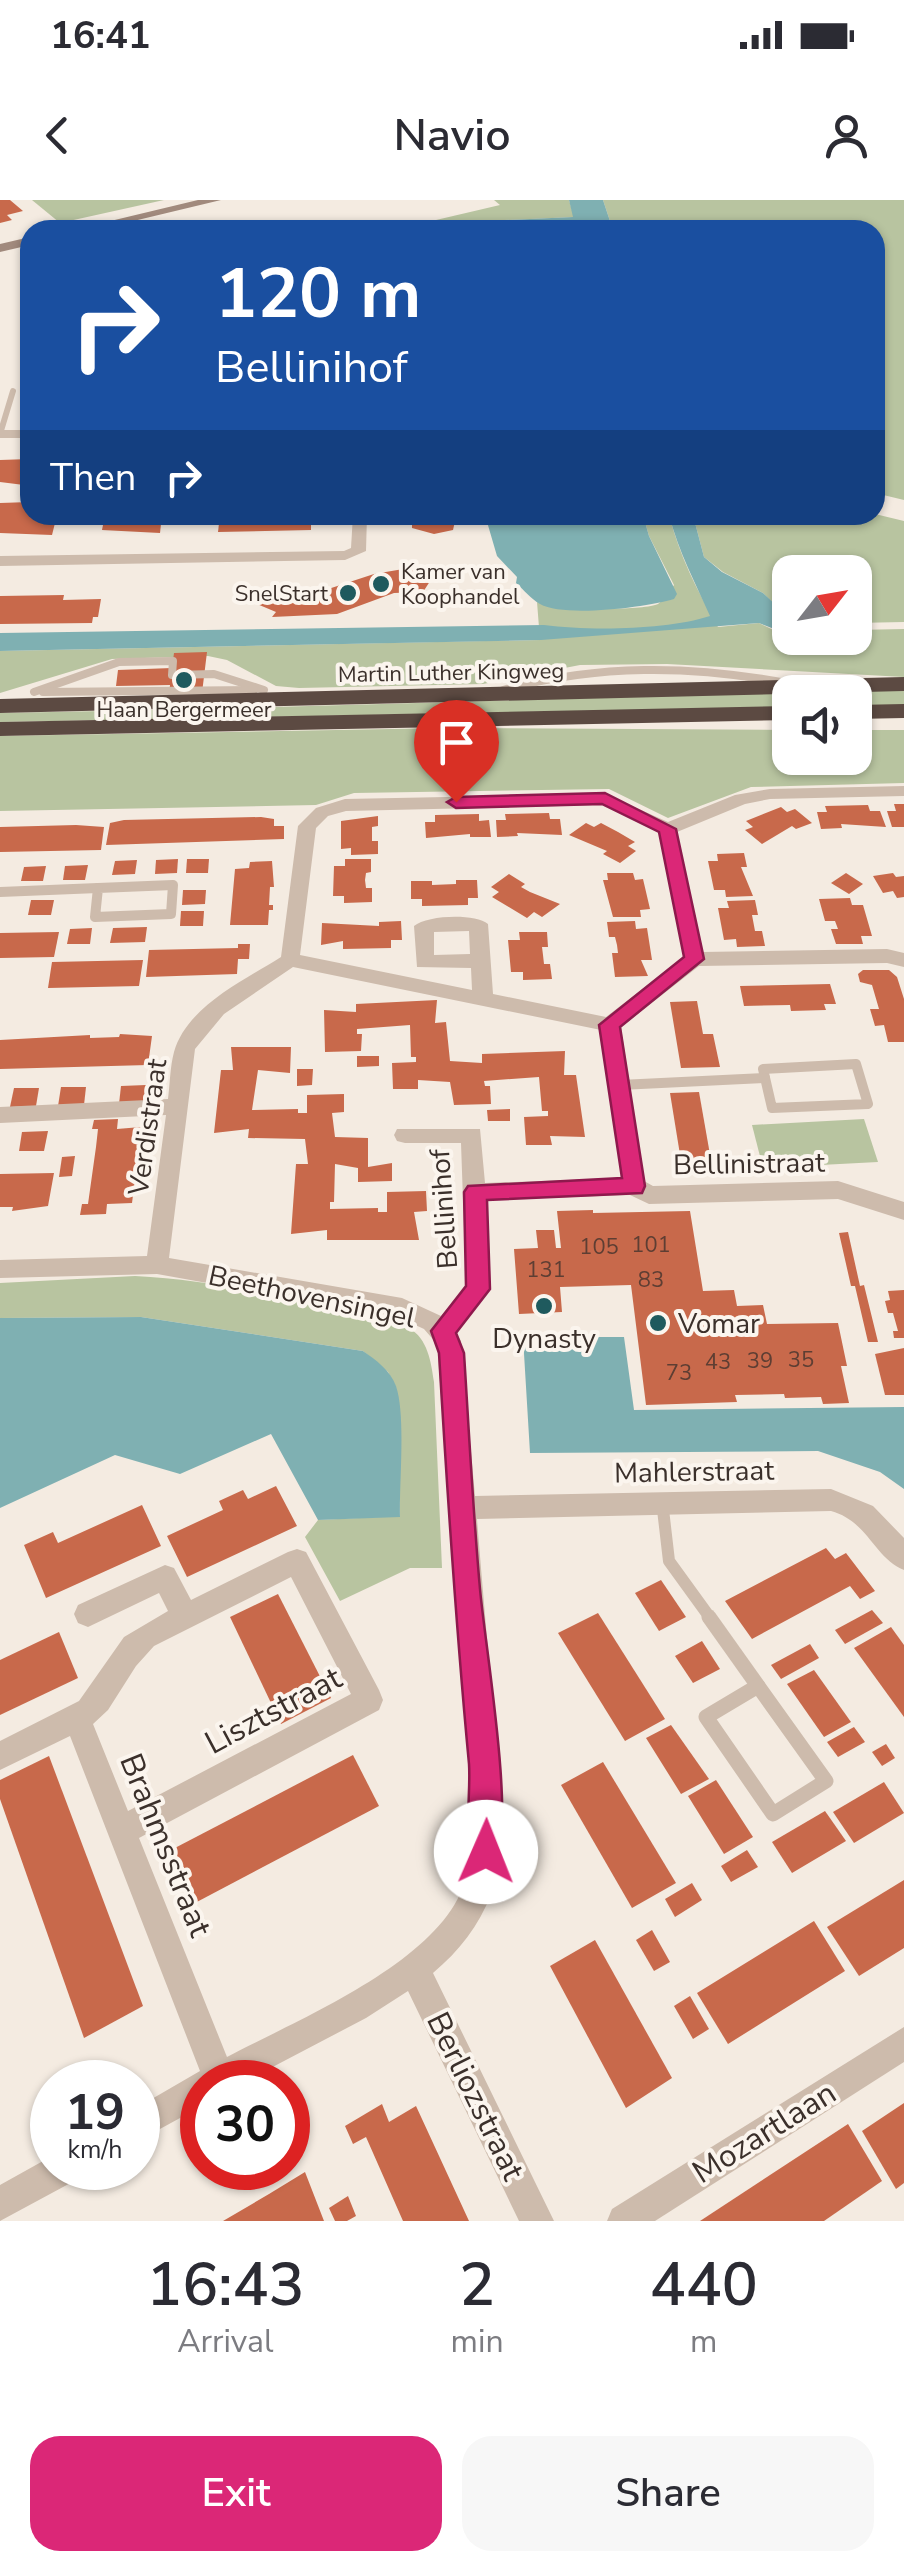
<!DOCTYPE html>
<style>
:root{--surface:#fff;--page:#f7f7f7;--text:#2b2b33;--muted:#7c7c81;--accent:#db2777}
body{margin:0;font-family:"Nunito Sans",sans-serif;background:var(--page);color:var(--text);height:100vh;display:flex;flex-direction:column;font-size:38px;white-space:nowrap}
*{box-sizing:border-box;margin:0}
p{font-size:32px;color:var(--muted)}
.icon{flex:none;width:55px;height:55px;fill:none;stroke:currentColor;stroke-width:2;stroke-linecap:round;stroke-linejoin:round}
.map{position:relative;height:2021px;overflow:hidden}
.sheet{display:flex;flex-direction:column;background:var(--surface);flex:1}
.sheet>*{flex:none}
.banner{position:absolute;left:20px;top:20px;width:865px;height:305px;border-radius:30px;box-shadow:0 2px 8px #0004;background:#1a4fa0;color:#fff;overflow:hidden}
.needle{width:65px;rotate:59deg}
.fabs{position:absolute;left:772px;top:355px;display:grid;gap:20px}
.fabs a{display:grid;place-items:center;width:100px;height:100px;border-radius:20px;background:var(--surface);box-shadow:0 2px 8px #0004;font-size:50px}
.speed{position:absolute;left:30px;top:1860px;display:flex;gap:20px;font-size:50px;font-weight:700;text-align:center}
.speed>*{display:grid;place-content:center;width:130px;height:130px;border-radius:50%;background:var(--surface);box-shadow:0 2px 8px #0004;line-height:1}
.speed small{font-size:25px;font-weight:400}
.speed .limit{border:15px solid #d22;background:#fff;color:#111}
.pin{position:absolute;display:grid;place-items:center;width:85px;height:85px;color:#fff;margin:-102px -42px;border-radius:50% 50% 50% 0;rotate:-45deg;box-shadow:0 0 10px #0007}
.pin .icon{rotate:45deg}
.me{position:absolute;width:110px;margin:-55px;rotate:1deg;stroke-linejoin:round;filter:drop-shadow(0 0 8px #0008)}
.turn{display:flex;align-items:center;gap:35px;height:210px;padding:0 30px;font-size:45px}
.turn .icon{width:130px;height:130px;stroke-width:2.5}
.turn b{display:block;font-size:70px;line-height:85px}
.then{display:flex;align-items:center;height:95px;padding:0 30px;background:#0003;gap:20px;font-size:38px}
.eta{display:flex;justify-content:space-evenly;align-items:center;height:170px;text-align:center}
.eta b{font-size:60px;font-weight:600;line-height:70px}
.cta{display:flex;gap:20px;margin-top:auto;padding:20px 30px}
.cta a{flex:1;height:115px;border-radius:30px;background:var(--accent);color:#fff;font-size:40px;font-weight:600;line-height:115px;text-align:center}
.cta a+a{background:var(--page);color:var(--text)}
.status{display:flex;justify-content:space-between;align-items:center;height:70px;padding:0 50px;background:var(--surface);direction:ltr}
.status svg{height:28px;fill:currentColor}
header{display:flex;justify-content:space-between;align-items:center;height:130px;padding:0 30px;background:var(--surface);font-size:45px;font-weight:600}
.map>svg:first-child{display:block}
.green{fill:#b8c4a0}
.water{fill:#7fb0b2}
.building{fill:#c8694b}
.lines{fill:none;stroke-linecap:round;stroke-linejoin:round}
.lane-far4{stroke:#cdbbac;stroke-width:6}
.lane-far3{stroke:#cdbbac;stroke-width:8}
.lane-far2{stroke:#cdbbac;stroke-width:10}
.lane-far1{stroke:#cdbbac;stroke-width:12}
.lane{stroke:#cdbbac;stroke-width:15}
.street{fill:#cdbbac;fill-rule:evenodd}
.secondary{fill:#a18a7d;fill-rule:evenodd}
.highway{fill:#5c4a42;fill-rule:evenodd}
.route{fill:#db2777;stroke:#8e194d;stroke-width:2.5}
.poi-dot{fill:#1f5a5e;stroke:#fbf5ee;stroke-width:4}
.labels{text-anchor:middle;stroke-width:8;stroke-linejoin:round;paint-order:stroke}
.far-poi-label{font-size:22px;fill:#3b302b;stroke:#fbf5ee;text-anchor:start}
.far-street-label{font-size:22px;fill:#3b302b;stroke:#fbf5ee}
.number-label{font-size:22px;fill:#5e3e33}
.street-label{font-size:28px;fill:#3b302b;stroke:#fbf5ee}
.poi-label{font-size:28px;fill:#3b302b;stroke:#fbf5ee;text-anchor:start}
.near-street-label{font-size:32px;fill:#3b302b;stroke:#fbf5ee}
</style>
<div class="status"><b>16:41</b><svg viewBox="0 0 49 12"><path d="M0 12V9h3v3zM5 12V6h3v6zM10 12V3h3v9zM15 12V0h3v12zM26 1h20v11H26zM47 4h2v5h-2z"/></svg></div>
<header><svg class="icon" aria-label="back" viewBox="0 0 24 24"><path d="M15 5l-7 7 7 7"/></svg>Navio<svg class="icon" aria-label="person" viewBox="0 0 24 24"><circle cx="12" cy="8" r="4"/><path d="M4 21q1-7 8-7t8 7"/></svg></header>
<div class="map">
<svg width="904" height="2021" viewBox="0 0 904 2021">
<rect width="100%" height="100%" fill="#f4ebe1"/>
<g class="green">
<path d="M32,0H164L60,23Z"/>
<path d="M494,0H569L574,17L437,23L436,20L500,5Z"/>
<path d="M603,0H904V300L875,293V30H613Z"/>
<path d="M875,314L904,321V422L855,423V372H790L787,416L763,393L723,372L704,357L693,315Z"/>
<path d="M643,315H669C680,357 697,390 718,427L759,423L790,438H855V430L904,429V477L667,464L580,465L483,484L299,488L276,486L227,460L208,456L112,459L0,493V451L540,440L537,402C551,410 645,411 658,404C663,401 670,390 674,385L649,336Z"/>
<path d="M904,490V505L855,506V492H790V507L0,522V513C301,508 603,496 904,490Z"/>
<path d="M446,528L790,530V558H855V530H904V583L751,587L668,618L609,589L354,593L316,605L0,611V536Z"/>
<path d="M864,919L878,962L763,968L752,925Z"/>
<path d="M135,1076C203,1079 268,1094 334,1108C357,1113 388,1116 409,1128C428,1139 431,1162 434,1182L442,1368H410L340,1401L305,1337L318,1320L400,1316L396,1187L388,1172L363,1151L141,1117L0,1118V1083Z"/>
</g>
<g class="water">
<path d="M569,0H603L613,30H581L578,23L424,30H285L573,17Z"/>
<path d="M485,315H643L649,336L677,394L674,399C648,407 564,418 540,404C531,399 524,390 516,383L517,377L497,356Z"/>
<path d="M669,315H693L704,357L722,372L763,393L790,418V435L759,423L541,440L0,451V433L544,425C590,431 667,430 710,416C695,382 679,353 669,315Z"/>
<path d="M141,1117L363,1151C376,1160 390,1170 396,1186C406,1216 399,1283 400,1317L318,1320L271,1234L180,1274L115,1255L0,1308V1118Z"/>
<path d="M523,1137H624L634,1210L904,1207V1289L880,1272L818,1251L530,1253Z"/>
</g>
<g class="building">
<path d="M0,0H10L23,11L7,15L12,20L0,23Z"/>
<path d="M30,259V279L24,285L0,282V260Z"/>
<path d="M30,302V315H57L52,335L0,333V303Z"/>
<path d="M105,315H162L160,333L102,330Z"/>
<path d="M220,315H311V330L218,332Z"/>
<path d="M431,315H449L455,321L453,330L434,334L412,328V321Z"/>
<path d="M415,367L436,372L423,392L394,393L337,414L272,417L276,412L252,402L284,386L316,393L374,374Z"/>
<path d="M64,395L63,400L101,399L98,417H93L92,423L0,424V396Z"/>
<path d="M207,452L202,493L169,494L170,485L116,486L118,470L172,468L174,453Z"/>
<path d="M894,604H904V627H892L887,611H896Z"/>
<path d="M868,605L870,611H880L886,627L841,624L842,628L821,629L817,612H827L825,606Z"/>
<path d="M781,607L787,612L795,609L812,623L796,629L792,626L762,644L745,630L753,627L746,621Z"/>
<path d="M549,613L550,619H560L562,635L517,633L518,636L497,637L496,620H506L505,614Z"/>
<path d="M479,614V621L489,620L491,637H470V634L426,638L425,622H435V615Z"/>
<path d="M378,616V626L372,627V641H378V654L351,655V648L341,649V621Z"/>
<path d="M261,617L274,619V626H284V639L106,645L110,623L124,620Z"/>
<path d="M586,623L594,627L601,623L618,632L635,642L628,646L636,651L620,663L603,654L607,651L569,635Z"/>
<path d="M76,625L104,627L101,650L0,652V627Z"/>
<path d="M744,653L747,667H741L753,696L726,697L725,690H714L708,661H718L717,654Z"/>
<path d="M178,659L177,673L155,674L156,660Z"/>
<path d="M187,659H209L208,673H186Z"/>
<path d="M345,659H371V672L366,673L365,680L366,688H372V702L344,703V696H333L334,666H345Z"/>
<path d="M137,660L135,674L112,675L115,661Z"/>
<path d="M272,661L274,687H270L269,705H273V710H269L268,725H230L235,669L249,668L250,662Z"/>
<path d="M88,665L85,680H63L65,666Z"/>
<path d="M46,666L43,681H21L24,667Z"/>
<path d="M607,673H633L635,680L643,679L650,709L640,710L641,717H613L603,680H608Z"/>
<path d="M846,673L863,684L849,694L831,683Z"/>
<path d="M893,673L896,677L904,676V697L897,698L893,691L883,693L873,676Z"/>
<path d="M509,674L525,684L521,687L530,692L560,704L542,717L534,712L527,718L492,697L499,692L491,687Z"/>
<path d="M456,680H477L478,698H468V705L422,706V699H411V681H432V685L456,684Z"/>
<path d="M183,690H206L205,704L182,705Z"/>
<path d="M850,698L852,705H863L872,736H861L863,744H836L831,729H838L835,721H825L819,699Z"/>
<path d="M31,700H54L51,715H28Z"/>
<path d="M755,700L758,715H752L755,731H762L765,746L737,747L736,739L724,740L718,708H729L727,701Z"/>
<path d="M181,711H204L203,726H180Z"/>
<path d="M401,721L402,740H391V748L343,749V741L321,745L322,723L379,726V722Z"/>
<path d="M635,721L636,729L647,728L652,760H641L648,776L615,777L612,753H618L617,745L615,737H609L607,722Z"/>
<path d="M147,727L145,742L110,743L113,728Z"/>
<path d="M92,728L90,744H67L70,729Z"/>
<path d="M59,732L54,757L0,758V733Z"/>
<path d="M519,732H547L548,747H542L543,755L544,764H550L552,779L523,780V772H511L508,740H520Z"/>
<path d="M238,744H250L249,759H238L237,774L146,777L149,750L238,748Z"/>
<path d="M143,760L139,786L48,788L52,762Z"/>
<path d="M863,770H889L897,777L904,799V842H888L884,825L875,826L870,809H879L872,785L860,782L858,774Z"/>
<path d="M830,784L836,804H824L826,810L791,811L790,805L744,806L740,786Z"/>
<path d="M437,800L435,823L446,822L450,861L482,863V854L565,851L564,875H576L585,937L550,936L552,945H526L524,917L548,916V911H542L539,877L484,881L485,886H490L491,904L454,905L450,882L418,880V889H393L392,863L416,862V857H411L410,825L357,829V834H362L361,851L325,852L324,810L356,812V804Z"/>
<path d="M697,801L703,834H713L720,867L681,868L670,802Z"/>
<path d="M120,834L152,836L148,865L0,869V840L90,835V838L119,837Z"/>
<path d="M231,847H291L290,873L258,870L252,910L298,909V913H307V895L344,894V912L332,913L335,937L368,938V967L392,963V981L358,982V968L335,964L334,1002H330V1009L378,1008V1012H387V992L426,991L427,1011L414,1012L419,1040H327V1030L291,1034L296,964H308L305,939L248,938L249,929L214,933L221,870H233Z"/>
<path d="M357,856H379V866L357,867Z"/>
<path d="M297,869H313L312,885L297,886Z"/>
<path d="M146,885L144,903L119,904L121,886Z"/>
<path d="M61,887H86L84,905L58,906Z"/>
<path d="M14,888H39L36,906L10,907Z"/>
<path d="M699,892L712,966L682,967L670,893Z"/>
<path d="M510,909V921H488L487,910Z"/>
<path d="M118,919L117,929L141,927L138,958H142L141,965V971L136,972L132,1003L107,1004L106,1014L80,1015L82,1004H88L96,947L98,929H92L94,920Z"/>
<path d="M48,931L44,951H19L22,932Z"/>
<path d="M75,956L72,976L59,977L62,957Z"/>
<path d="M54,973L48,1006L12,1011L13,1007H0V974Z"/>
<path d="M593,1010V1013L690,1011L703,1091L734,1090L737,1106L763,1105L767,1124L838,1123L847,1166H841L849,1203L823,1204L821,1197L785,1198L784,1194L735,1195L737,1202L646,1205L631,1085L560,1087L562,1112L519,1114L514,1049L538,1048L536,1030H554L556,1048H561L557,1011Z"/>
<path d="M848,1032L860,1086L864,1085L878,1142H868L855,1086H851L839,1033Z"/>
<path d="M904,1090V1138H894L893,1131H898L893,1113H888L885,1101L890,1100L888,1091Z"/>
<path d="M904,1148V1195H885L875,1154Z"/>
<path d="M276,1286L297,1326L187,1377L167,1336L223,1310L219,1301L243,1290L248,1299Z"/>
<path d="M142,1305L161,1346L46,1398L24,1345L53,1332L58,1343Z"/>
<path d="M826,1348L835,1359L846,1353L875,1391L860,1399L850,1386L752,1439L725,1401Z"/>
<path d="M661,1380L686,1417L659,1431L635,1393Z"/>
<path d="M278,1394L331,1498L281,1524L230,1417Z"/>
<path d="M872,1410L883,1423L845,1444L835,1430Z"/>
<path d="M598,1413L665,1519L625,1541L558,1433Z"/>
<path d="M891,1427L904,1445V1517L854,1448Z"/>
<path d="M59,1432L78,1478L0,1515V1460Z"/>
<path d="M702,1441L720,1469L693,1483L675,1456Z"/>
<path d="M810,1444L819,1458L781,1479L771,1465Z"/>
<path d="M814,1470L851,1522L824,1537L787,1484Z"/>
<path d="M671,1525L709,1579L681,1594L646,1538Z"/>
<path d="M854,1527L865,1542L838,1557L827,1542Z"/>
<path d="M886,1544L895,1558L882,1566L872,1552Z"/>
<path d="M353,1555L379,1606L193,1704L171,1650Z"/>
<path d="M49,1556L143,1806L84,1838L0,1599V1580Z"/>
<path d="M603,1562L676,1683L632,1708L561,1585Z"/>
<path d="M716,1580L753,1637L724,1654L688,1596Z"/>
<path d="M884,1582L904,1613L854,1643L833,1612Z"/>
<path d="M825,1611L846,1641L792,1673L772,1642Z"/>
<path d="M747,1650L758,1667L731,1682L721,1666Z"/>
<path d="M904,1680V1748L859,1776L827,1727Z"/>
<path d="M692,1683L702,1700L675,1717L665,1699Z"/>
<path d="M814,1721L845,1771L728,1844L697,1793Z"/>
<path d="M652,1730L670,1762L654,1771L636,1740Z"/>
<path d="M595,1740L672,1878L626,1908L550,1766Z"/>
<path d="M690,1796L709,1829L693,1839L674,1806Z"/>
<path d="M904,1903V1983L896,1989L862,1931Z"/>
<path d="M382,1904L389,1922L416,1906L469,2021H403L366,1937L353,1944L345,1926Z"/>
<path d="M848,1924L882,1981L824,2021H700Z"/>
<path d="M305,1972L324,2021H223L269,1994Z"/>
<path d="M348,1996L356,2016L347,2021H335L329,2008Z"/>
</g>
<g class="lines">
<path class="lane-far4" d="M0,234L13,191"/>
<g class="lane-far3">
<path d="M503,490C598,464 690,465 786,483"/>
<path d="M34,492L119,462L173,461L172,475L214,474L264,490"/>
<path d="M43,492L254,490"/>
</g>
<g class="lane-far2">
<path d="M173,685L171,714L95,717L98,688Z"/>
<path d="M0,692L98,688"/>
<path d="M856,864L868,904L772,908L763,869Z"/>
<path d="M620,885L765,878"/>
</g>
<path class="lane-far1" d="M662,1301L669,1361L711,1419"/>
<g class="lane">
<path d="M709,1417L758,1486"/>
<path d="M758,1486L826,1581L773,1614L706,1517Z"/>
</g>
<g class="street">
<rect x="0" y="230" width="30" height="8"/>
<path d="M353,315H367L366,351L345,360L0,366V356L344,351L351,348Z"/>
<path d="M904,586V596L770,599L745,604L677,632L702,752L887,749L904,753V767L887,763L699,766L621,827L644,981L653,986L838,981L904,1002V1020L838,999L649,1004L630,995L486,1000L490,1089L456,1132L461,1141L475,1296L831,1289L873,1306L904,1338V1370C875,1359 868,1321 831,1311L477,1319C482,1383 488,1447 493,1511C498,1570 511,1636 491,1694C479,1726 459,1751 433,1773L554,2021H519L408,1791L366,1818L244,1882H202V1906L138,1941V1907L200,1871L70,1536L0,1570V1541L79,1501L124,1437L168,1411L159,1393L88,1427L78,1423L74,1414L78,1405L165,1365L174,1368L191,1400L288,1352L297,1349L306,1352L379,1490L383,1500L379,1510L139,1638L227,1857C295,1821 427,1767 460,1694C474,1664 472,1626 471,1594L437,1144L424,1129L398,1117L157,1074L0,1078V1060L147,1056L166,915L0,923V907L168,899C170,884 170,867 174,852C187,806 245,780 281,757L298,626L316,608L345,599L605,594L668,622L735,595L770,589ZM602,605L659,632L684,757L606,817L493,794L488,724C475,713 427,715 414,726L417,767L471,768L472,790L300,755L316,628L328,616L346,611ZM469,731L470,754L434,755V732ZM293,767L601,830L622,978L485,983L480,929H397L394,935L397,941L405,943H461L466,1086L441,1116L402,1098L169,1058L195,849L224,814ZM291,1377L351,1494L128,1611L93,1524L108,1510L136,1466L154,1446Z"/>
<path d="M904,1827V1862L655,2021H607L612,2009Z"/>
<path d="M52,1956V1968H80L76,1980L0,2021V1985Z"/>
</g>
<g class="secondary">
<path d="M198,0H221L96,30H73Z"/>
<path d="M30,37V45L0,52V44Z"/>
</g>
<g class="highway">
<path d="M904,477V491L0,513V499Z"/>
<path d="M904,504V518L855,519V505Z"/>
<path d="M790,506V520L0,536V522Z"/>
</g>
</g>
<path class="route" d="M605,593L676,629L704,759L620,827L645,986L642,993L487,1000L490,1089L456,1133L464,1153C469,1232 473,1311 480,1389C485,1446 515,1618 496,1662L486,1667L475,1662C463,1635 471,1594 469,1564C456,1427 447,1290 439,1153L431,1131L466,1086L464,992L468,986L622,978L599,825L684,757L659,632L602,604L456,608L447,602L456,597Z"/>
<g class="poi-dot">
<circle cx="381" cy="384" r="10"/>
<circle cx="348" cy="393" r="10"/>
<circle cx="184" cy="480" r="10"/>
<circle cx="544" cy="1106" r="10"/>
<circle cx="658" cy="1123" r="10"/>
</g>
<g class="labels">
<g class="far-poi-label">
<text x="401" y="379">Kamer van<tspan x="401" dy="25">Koophandel</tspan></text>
<text x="328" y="401" text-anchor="end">SnelStart</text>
<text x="184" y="517" text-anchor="middle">Haan Bergermeer</text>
</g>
<g class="far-street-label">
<text transform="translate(451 472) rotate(-1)" y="8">Martin Luther Kingweg</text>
</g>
<g class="number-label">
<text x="651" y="1052">101</text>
<text x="599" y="1054">105</text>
<text x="546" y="1077">131</text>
<text x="651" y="1087">83</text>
<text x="801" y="1167">35</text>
<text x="760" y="1168">39</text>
<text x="718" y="1169">43</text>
<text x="679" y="1180">73</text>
</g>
<g class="street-label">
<text transform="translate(147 927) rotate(-82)" y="10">Verdistraat</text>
<text transform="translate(749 963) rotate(-1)" y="10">Bellinistraat</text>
<text transform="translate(443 1009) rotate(-94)" y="10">Bellinihof</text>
<text transform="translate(312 1096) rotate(12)" y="10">Beethovensingel</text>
<text transform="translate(694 1271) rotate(-1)" y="10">Mahlerstraat</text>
</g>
<g class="poi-label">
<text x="678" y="1133">Vomar</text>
<text x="544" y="1148" text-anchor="middle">Dynasty</text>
</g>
<g class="near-street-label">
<text transform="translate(273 1510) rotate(-28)" y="11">Lisztstraat</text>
<text transform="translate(166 1645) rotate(68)" y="11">Brahmsstraat</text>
<text transform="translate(476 1896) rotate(64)" y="11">Berliozstraat</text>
<text transform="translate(764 1932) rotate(-32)" y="11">Mozartlaan</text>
</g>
</g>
</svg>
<div class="fabs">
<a><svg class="needle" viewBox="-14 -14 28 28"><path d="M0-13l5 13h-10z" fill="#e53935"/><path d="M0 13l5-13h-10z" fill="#7c7c81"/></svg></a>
<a><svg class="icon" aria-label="sound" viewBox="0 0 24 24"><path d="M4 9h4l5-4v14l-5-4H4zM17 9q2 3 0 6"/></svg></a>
</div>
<div class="speed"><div>19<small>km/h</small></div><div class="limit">30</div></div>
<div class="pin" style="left:456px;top:602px;background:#d93025"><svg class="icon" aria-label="arrive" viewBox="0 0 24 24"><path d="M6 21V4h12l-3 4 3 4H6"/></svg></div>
<svg class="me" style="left:486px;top:1652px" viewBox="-20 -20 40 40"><circle r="19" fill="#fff"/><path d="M0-13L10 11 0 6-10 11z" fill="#db2777"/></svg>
<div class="banner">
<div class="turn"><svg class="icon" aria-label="right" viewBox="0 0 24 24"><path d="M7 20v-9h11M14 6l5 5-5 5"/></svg><div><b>120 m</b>Bellinihof</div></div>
<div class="then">Then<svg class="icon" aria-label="right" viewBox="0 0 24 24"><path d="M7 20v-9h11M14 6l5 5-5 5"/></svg></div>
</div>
</div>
<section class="sheet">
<div class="eta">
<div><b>16:43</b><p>Arrival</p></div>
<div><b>2</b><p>min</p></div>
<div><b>440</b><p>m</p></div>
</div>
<div class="cta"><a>Exit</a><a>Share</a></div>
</section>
